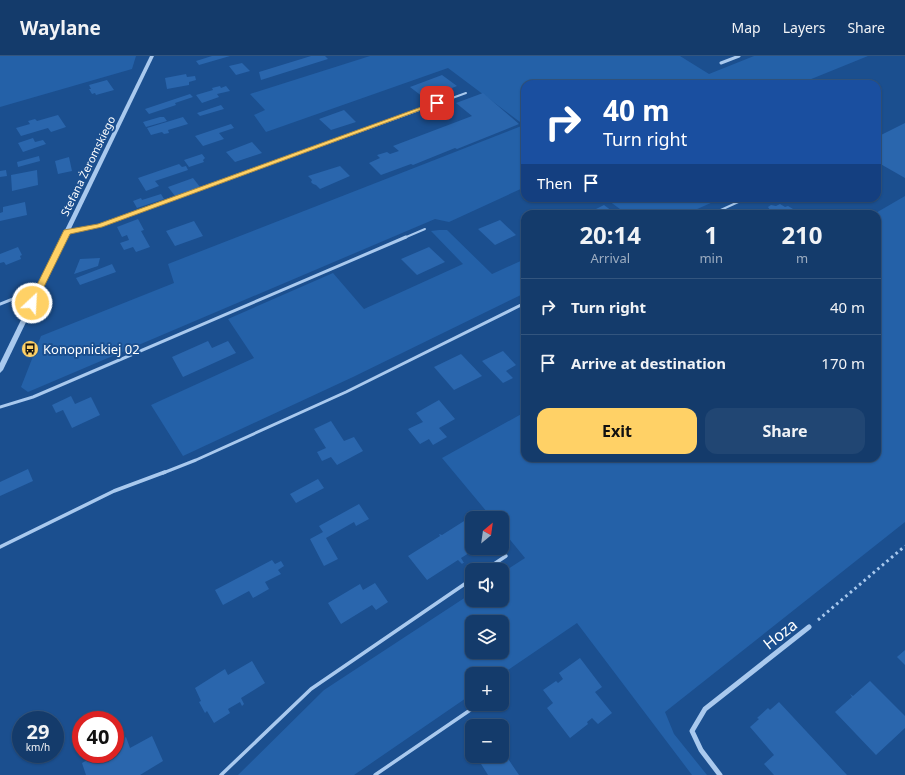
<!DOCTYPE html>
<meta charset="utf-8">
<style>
:root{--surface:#143b6b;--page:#214673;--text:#f1f3f6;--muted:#9dadc1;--line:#33557e;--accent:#ffd166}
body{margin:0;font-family:"Noto Sans",sans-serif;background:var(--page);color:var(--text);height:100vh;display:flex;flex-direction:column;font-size:15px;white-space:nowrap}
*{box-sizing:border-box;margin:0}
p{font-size:13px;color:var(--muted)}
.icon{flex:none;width:22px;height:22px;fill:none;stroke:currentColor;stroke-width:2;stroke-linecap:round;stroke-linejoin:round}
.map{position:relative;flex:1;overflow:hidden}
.sheet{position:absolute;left:521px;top:154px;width:360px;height:252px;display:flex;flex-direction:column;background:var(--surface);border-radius:12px;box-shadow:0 1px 3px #0004,0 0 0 1px var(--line)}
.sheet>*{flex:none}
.top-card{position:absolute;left:521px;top:24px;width:360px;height:122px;border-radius:12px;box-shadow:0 1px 3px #0004,0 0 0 1px var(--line);background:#1a4fa0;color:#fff;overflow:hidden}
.needle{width:26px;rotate:29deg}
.buttons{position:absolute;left:465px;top:455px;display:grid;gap:8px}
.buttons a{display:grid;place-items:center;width:44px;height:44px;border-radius:8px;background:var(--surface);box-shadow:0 1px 3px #0004,0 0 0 1px var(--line);font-size:20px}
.speed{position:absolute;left:12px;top:655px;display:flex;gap:8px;font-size:20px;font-weight:700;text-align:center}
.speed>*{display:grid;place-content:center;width:52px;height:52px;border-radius:50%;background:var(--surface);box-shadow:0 1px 3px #0004,0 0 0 1px var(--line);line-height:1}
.speed small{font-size:10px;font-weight:400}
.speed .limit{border:6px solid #d22;background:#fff;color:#111}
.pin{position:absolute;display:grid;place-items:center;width:34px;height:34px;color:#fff;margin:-17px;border-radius:8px;box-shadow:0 2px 6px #0006}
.me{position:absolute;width:44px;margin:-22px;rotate:25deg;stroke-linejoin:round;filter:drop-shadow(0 0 3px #0008)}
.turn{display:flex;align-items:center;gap:14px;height:84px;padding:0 16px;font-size:18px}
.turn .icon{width:52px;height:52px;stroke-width:2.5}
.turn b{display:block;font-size:28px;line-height:34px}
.then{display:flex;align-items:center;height:38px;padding:0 16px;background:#0003;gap:8px;font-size:15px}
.eta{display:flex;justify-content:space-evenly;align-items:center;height:68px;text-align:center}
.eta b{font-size:24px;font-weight:700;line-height:28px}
.primary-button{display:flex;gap:8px;margin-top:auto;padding:8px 16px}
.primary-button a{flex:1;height:46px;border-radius:12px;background:var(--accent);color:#111;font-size:16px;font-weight:700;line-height:46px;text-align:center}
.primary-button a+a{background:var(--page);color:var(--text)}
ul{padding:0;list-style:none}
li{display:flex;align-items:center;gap:12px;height:56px;padding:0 16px;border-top:1px solid var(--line)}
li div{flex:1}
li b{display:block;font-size:15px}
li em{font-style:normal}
header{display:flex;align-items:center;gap:24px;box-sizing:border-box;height:56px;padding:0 20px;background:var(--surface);border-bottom:1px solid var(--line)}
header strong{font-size:19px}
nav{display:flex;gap:22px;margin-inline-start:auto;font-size:14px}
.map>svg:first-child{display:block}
.green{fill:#2461a8;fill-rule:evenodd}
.building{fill:#2a66ad}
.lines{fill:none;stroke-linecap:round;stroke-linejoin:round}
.path{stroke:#a9c9ee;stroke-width:3;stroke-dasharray:2.5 3.5;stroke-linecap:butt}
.service-far2{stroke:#a9c9ee;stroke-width:2}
.service-far1{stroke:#a9c9ee;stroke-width:3}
.service{stroke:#a9c9ee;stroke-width:3.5}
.minor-far1{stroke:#a9c9ee;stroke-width:3}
.minor{stroke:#a9c9ee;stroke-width:5}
.tertiary{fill:#a9c9ee;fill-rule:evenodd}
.route{fill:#ffd166;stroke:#a68842}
.labels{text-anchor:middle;stroke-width:4;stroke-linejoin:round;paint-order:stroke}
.far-street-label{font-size:11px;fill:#fff;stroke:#1b4f8f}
.poi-label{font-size:13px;fill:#fff;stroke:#1b4f8f;text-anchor:start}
.near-street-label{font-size:16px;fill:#fff;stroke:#1b4f8f}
</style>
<header>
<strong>Waylane</strong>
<nav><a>Map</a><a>Layers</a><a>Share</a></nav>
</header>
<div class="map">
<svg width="905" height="719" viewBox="0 0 905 719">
<rect width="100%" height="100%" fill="#1b4f8f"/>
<g class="green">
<path d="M0,0H136L132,13L0,51Z"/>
<path d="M370,0H680L709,18L754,0H868L799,28H525V131L449,166L435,163L28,336L21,331L41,280L174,227L168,208L524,69L448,12L266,76L254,59L265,54L250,38Z"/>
<path d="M905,140V466L665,656L674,678L707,719H692L577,567L502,618H472V638L354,719H238L324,634L472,537V544H502V517L525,502L502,474V462H492L442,402L525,356V402H877V158H874ZM472,566H502V596H472Z"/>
<path d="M605,142H722L686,158H621L624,156Z"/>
<path d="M439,174H447L492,218L525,203V237L353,321L183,400L151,349L254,302L228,263L333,217L364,253L463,208L431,175Z"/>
</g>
<g class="building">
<path d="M212,0H230L199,9L196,5Z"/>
<path d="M311,0H325L328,3L261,24L259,16Z"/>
<path d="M242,7L250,15L236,19L229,10Z"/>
<path d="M186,18L187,21L195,20L196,24L189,26V29L167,33L165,22Z"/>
<path d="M442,19L457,30L447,34L445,33L423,41L410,31Z"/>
<path d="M107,24L114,34L96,39L95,37L92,38L89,33H91L89,29Z"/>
<path d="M220,30L221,32L226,30L230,35L217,38L219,41L202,47L196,39L213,34L212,32Z"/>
<path d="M483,37L519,68L457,93L455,92L413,109L411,108L381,119L369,107L380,102L377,99L387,96L390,98L399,95L393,90L472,60L456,47Z"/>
<path d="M190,38L193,41L175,47L176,49L149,58L145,53Z"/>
<path d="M221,49L224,53L200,60L197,57Z"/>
<path d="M344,54L356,66L331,74L319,63Z"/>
<path d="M58,59L66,71L51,76L48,72L21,80L16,72L30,68L28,65L35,63L37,65Z"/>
<path d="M160,61H164L167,65L146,71L143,66Z"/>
<path d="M183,61L188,68L168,74L169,77L164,78L162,76L151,79L147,72Z"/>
<path d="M905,67V122L877,106V81Z"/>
<path d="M231,68L234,72L219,77L224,83L203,90L195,80Z"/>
<path d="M33,82L35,86L43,84L46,88L23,96L18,87Z"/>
<path d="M252,86L262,97L235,106L226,96Z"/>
<path d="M202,98L205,102L203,104L204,106L189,111L184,104Z"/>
<path d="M39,100L40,105L18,111L17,106Z"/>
<path d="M69,101L72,115L58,118L55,105Z"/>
<path d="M179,108L182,111L186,110L188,114L155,125L159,130L146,135L138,122Z"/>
<path d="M340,110L350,120L320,133L316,129L313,128L311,126L312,124L308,120Z"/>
<path d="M6,114L7,120L0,121V115Z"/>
<path d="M37,114L38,129L12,135L11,119Z"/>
<path d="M193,122L200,131L175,140L168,131Z"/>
<path d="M161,138L164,143L137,152L133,145L141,142L142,144Z"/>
<path d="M25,146L27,159L0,165V157L3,156V151Z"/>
<path d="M780,148L785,151L788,150L798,156L793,158H764L770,154L768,151L771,149L776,150Z"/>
<path d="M604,149L616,158H586Z"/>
<path d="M138,163L144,174L141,175L150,191L136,196L133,191L124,194L120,187L129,184L127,179L122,181L117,171Z"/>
<path d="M500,164L516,179L495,189L478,173Z"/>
<path d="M194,165L203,180L175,190L166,175Z"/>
<path d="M18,191L22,199L20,200L21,203L6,209L4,206L0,207V198Z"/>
<path d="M429,191L445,206L417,219L401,203Z"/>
<path d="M100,202L98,210L74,218L80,203Z"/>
<path d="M112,208L116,216L80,229L76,222Z"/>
<path d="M208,285L212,292L228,285L236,297L183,321L172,301Z"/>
<path d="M503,295L516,309L506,315L513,322L503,327L482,305Z"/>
<path d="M461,298L482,320L454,334L434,311Z"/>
<path d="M71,340L75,348L91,341L100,359L72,372L63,354L56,357L52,349Z"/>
<path d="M439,344L455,363L439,372L447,381L433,389L429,383L420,388L408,373L423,366L416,357Z"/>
<path d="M331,365L344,385L354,381L363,395L337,409L331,401L322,405L317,396L326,392L314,373Z"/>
<path d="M28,413L33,425L0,440V426Z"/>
<path d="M318,423L324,432L296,447L290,438Z"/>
<path d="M359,448L369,463L356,470L354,466L326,482L338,503L324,510L310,483L323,476L319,470Z"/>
<path d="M472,460L473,462H472V492H477L461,502L464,507H463L462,508L458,504L427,524L408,500L440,480L439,478L442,479Z"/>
<path d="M272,504L275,508L281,505L284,510L278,514L281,518L265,526L269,533L253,542L249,535L223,549L215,534Z"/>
<path d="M375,527L388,546L376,554L372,549L341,568L328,547L360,528L363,534Z"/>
<path d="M905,594V609L897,601Z"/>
<path d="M580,602L602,631L595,636L612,657L598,668L592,662L587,666L588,668L570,682L547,652L553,647L543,634L556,625L558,627L563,623L559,617Z"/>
<path d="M252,605L265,627L241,642L244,648L242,650L240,646L228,653L230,657L214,667L207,655L205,657L199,646L201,645L195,632L225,613L228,619Z"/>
<path d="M870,625L905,660V672L876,699L835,656L852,641L850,638L853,640Z"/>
<path d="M779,646L847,719H774L764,708L774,699L750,671L759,663L757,662L768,652L770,654Z"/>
<path d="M152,680L163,705L140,719H86L82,707L98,698H115V688L126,681L130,692Z"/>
<path d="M502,694L519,719H488L476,700H502Z"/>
</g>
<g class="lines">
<path class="path" d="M818,564L905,490"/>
<g class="service-far2">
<path d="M712,158L747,142"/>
<path d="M67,176L100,170L466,37"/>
<path d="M404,182L425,173"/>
</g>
<g class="service-far1">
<path d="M0,248L38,233"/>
<path d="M0,351L33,341L406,181"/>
<path d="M163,417L196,404L346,336L525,247"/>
</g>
<g class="service">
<path d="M0,491L114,435L165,416"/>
<path d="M485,514L506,500"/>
<path d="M221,719L311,633L472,523"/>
<path d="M375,719L479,648"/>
</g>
<path class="minor-far1" d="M721,7L739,0"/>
<path class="minor" d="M720,719L701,694L692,675L705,653L809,571"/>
<path class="tertiary" d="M150,0H154L3,314L0,317V307Z"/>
</g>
<path class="route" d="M435,46L440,47L102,171L70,178L35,249H30L28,247L64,174L98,168Z"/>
<defs>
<g id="bus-disc" transform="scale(0.9)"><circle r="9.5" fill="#ffd166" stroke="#1b4f8f"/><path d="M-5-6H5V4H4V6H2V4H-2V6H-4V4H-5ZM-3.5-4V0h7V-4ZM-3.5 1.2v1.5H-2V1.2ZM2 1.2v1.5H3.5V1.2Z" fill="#111"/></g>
</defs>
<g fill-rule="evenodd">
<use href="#bus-disc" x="30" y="293"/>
</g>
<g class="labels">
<g class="far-street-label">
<text transform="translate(88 110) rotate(-64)" y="4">Stefana Żeromskiego</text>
</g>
<g class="poi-label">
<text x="43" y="298">Konopnickiej 02</text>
</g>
<g class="near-street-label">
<text transform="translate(780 578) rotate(-38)" y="6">Hoza</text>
</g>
</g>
</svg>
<div class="buttons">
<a><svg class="needle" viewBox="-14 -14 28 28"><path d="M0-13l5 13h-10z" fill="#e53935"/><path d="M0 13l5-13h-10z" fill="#9dadc1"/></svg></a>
<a><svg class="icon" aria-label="sound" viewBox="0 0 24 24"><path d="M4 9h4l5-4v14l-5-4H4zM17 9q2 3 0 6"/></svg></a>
<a><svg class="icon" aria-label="layers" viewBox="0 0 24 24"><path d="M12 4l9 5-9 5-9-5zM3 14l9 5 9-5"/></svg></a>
<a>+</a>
<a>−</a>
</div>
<div class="speed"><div>29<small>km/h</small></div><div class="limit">40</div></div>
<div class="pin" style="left:437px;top:47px;background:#d93025"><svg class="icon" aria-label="arrive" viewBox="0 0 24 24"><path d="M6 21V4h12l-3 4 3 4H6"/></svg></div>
<svg class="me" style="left:32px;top:247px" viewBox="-20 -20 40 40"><circle r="17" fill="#ffd166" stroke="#fff" stroke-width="3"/><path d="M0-11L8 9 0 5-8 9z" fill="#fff"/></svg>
<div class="top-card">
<div class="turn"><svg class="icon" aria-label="right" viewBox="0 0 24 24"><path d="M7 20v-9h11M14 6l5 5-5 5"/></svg><div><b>40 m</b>Turn right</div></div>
<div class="then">Then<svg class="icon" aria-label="arrive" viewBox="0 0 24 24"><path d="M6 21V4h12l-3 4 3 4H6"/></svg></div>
</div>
<section class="sheet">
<div class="eta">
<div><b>20:14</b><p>Arrival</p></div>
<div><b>1</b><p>min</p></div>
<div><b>210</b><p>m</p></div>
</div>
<ul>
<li><svg class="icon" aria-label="right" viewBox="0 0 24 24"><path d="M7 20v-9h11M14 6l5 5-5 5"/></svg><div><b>Turn right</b></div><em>40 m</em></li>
<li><svg class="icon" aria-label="arrive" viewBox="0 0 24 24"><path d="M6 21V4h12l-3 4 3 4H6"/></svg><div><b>Arrive at destination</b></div><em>170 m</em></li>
</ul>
<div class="primary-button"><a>Exit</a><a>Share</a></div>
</section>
</div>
